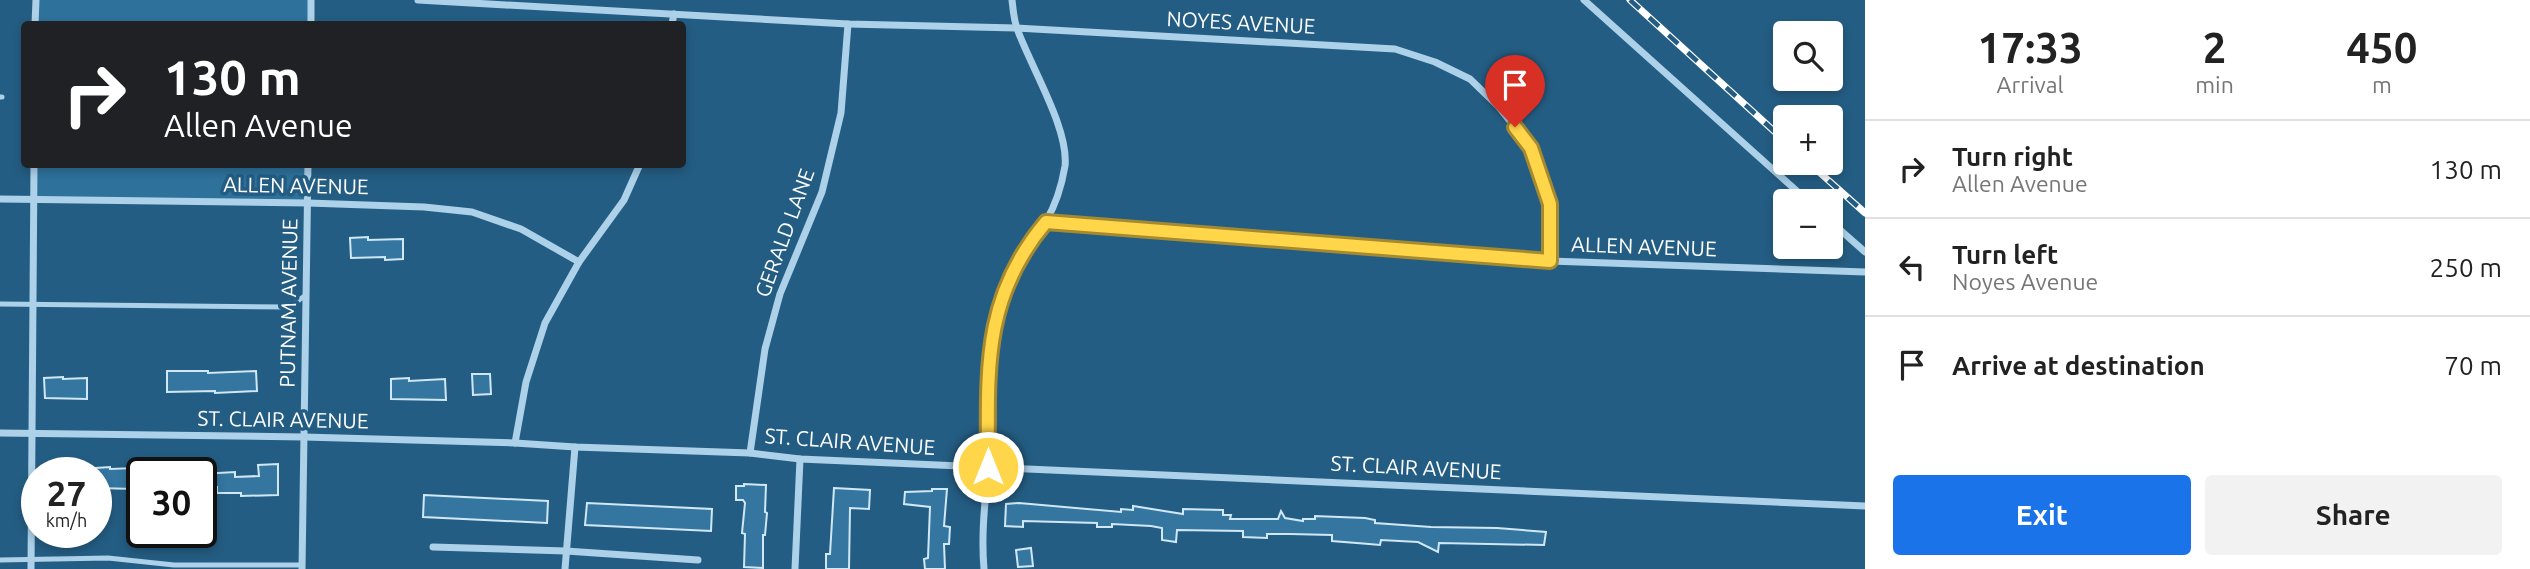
<!DOCTYPE html>
<meta charset="utf-8">
<style>
:root{--surface:#fff;--page:#f2f2f2;--text:#222;--muted:#767676;--line:#e0e0e0;--accent:#1a73e8}
body{margin:0;font-family:Ubuntu,sans-serif;background:var(--page);color:var(--text);height:100vh;display:flex;flex-direction:column;font-size:26px;white-space:nowrap}
*{box-sizing:border-box;margin:0}
p{font-size:23px;color:var(--muted)}
.icon{flex:none;width:38px;height:38px;fill:none;stroke:currentColor;stroke-width:2;stroke-linecap:round;stroke-linejoin:round}
.map{position:relative;flex:1;overflow:hidden}
.details{display:flex;flex-direction:column;background:var(--surface);width:665px}
.details>*{flex:none}
.top-card{position:absolute;left:21px;top:21px;width:665px;height:147px;border-radius:7px;box-shadow:0 4px 10px #0003;background:#202124;color:#fff;overflow:hidden}
.tools{position:absolute;left:1773px;top:21px;display:grid;gap:14px}
.tools a{display:grid;place-items:center;width:70px;height:70px;border-radius:7px;background:var(--surface);box-shadow:0 4px 10px #0003;font-size:35px}
.speed{position:absolute;left:21px;top:457px;display:flex;gap:14px;font-size:35px;font-weight:700;text-align:center}
.speed>*{display:grid;place-content:center;width:91px;height:91px;border-radius:50%;background:var(--surface);box-shadow:0 4px 10px #0003;line-height:1}
.speed small{font-size:18px;font-weight:400}
.speed .limit{border:4px solid #111;border-radius:10px;background:#fff;color:#111}
.pin{position:absolute;display:grid;place-items:center;width:60px;height:60px;color:#fff;margin:-72px -30px;border-radius:50% 50% 50% 0;rotate:-45deg;box-shadow:0 0 7px #0007}
.pin .icon{rotate:45deg}
.me{position:absolute;width:77px;margin:-38px;rotate:0deg;stroke-linejoin:round;filter:drop-shadow(0 0 5px #0008)}
.turn{display:flex;align-items:center;gap:24px;height:147px;padding:0 28px;font-size:32px}
.turn .icon{width:91px;height:91px;stroke-width:2.5}
.turn b{display:block;font-size:49px;line-height:60px}
.eta{display:flex;justify-content:space-evenly;align-items:center;height:119px;text-align:center}
.eta b{font-size:42px;font-weight:600;line-height:49px}
.primary-button{display:flex;gap:14px;margin-top:auto;padding:14px 28px}
.primary-button a{flex:1;height:80px;border-radius:7px;background:var(--accent);color:#fff;font-size:28px;font-weight:600;line-height:80px;text-align:center}
.primary-button a+a{background:var(--page);color:var(--text)}
ul{padding:0;list-style:none}
li{display:flex;align-items:center;gap:21px;height:98px;padding:0 28px;border-top:2px solid var(--line)}
li div{flex:1}
li b{display:block;font-size:26px}
li em{font-style:normal}
main{display:flex;flex:1;min-height:0}
.map>svg:first-child{display:block}
.green{fill:#2e719b}
.building{fill:#3476a0;stroke:#d0e7f6;stroke-width:2}
.lines{fill:none;stroke-linecap:round;stroke-linejoin:round}
.service{stroke:#acd1e8;stroke-width:5}
.minor{stroke:#acd1e8;stroke-width:7}
.rail-casing{stroke:#fff;stroke-width:7}
.rail{stroke:#245d83;stroke-width:4.5;stroke-dasharray:13;stroke-linecap:butt}
.route-casing{stroke:#a68a30;stroke-width:18}
.route{stroke:#ffd54a;stroke-width:12}
.labels{text-anchor:middle;stroke-width:7;stroke-linejoin:round;paint-order:stroke}
.street-label{font-size:21px;fill:#fff;stroke:#245d83}
</style>
<main>
<div class="map">
<svg width="1865" height="569" viewBox="0 0 1865 569">
<rect width="100%" height="100%" fill="#245d83"/>
<g class="green">
<path d="M36,0H311V24H35Z"/>
<path d="M34,165H308V203L33,200Z"/>
</g>
<g class="building">
<path d="M368,237V240L403,239V259L385,260V257L351,258L350,238Z"/>
<path d="M167,371H208V373L256,371L257,391L215,393V391L167,392Z"/>
<path d="M472,374H490L491,394L473,395Z"/>
<path d="M63,377V379L87,378V399L45,398L44,378Z"/>
<path d="M409,378V381L445,379L446,400L391,399V379Z"/>
<path d="M278,464V495L241,496V493H217V487L201,488V474L235,472V477L259,476L258,465Z"/>
<path d="M110,467V469L136,468V489L96,488V468Z"/>
<path d="M744,484L766,485L765,512L767,513L765,535H763V568L744,567L745,534L742,533L745,503L743,500H736V486H744Z"/>
<path d="M834,488L870,490L869,509L850,508L849,569H826V554H830Z"/>
<path d="M932,489H947L944,526L950,527L949,544H944L945,569H925L924,559L928,558L930,507L904,504L905,492L932,491Z"/>
<path d="M424,495L548,501L547,523L423,517Z"/>
<path d="M587,503L712,509L711,531L585,525Z"/>
<path d="M1019,503L1121,512V509L1133,510V506L1183,514V509L1223,510V515H1231L1230,519H1278L1281,511L1285,518L1303,521V519H1315V516L1365,518L1375,520V523L1431,527L1497,528L1546,532L1544,545L1439,543L1438,552L1418,542L1381,540L1380,545L1369,544L1332,541V535L1290,534H1267V538L1243,537V531L1177,530L1176,542L1162,540V528L1151,526L1112,524V527H1097V523L1023,521V527L1005,526L1006,504Z"/>
<path d="M1031,548L1033,566L1018,567L1016,550Z"/>
</g>
<g class="lines">
<g class="service">
<path d="M0,97H2"/>
<path d="M0,304L289,307L306,295"/>
<path d="M0,560L108,558L174,565H302"/>
</g>
<g class="minor">
<path d="M418,0L848,24L1016,28L1395,49L1435,62L1470,79L1499,107L1531,148L1550,204V261"/>
<path d="M1584,0L1808,201"/>
<path d="M35,24L36,0"/>
<path d="M311,24V0"/>
<path d="M672,24L674,14"/>
<path d="M0,199L308,203L424,207L472,212L521,229L579,262"/>
<path d="M1830,221L1865,252"/>
<path d="M1046,222L1550,261L1865,272"/>
<path d="M0,433L304,437L515,443L575,447L750,453L800,459L1865,506"/>
<path d="M515,443L526,382L545,323L579,262L624,200L640,164"/>
<path d="M750,453L765,349L780,294L822,192L841,113L848,24"/>
<path d="M433,547L566,551L698,560"/>
<path d="M31,569L34,164"/>
<path d="M302,569L308,164"/>
<path d="M565,569L575,447"/>
<path d="M795,569L800,459"/>
<path d="M984,569C981,535 985,502 988,468C992,398 982,336 1012,269C1021,251 1036,238 1046,221C1055,206 1062,184 1065,166C1069,129 1031,67 1018,31C1014,22 1013,10 1012,0"/>
</g>
<g class="rail-casing">
<g id="rail">
<path d="M1630,0L1785,141"/>
<path d="M1809,163L1865,213"/>
</g>
</g>
<use href="#rail" class="rail"/>
</g>
<g class="lines">
<g class="route-casing">
<path id="route" d="M988,467C988,373 981,299 1046,222L1550,261V204L1531,148L1515,127"/>
</g>
<use href="#route" class="route"/>
</g>
<g class="labels">
<g class="street-label">
<text transform="translate(1241 23) rotate(3)" y="7">NOYES AVENUE</text>
<text transform="translate(296 186) rotate(1)" y="7">ALLEN AVENUE</text>
<text transform="translate(785 233) rotate(-70)" y="7">GERALD LANE</text>
<text transform="translate(1644 247) rotate(2)" y="7">ALLEN AVENUE</text>
<text transform="translate(289 303) rotate(-89)" y="7">PUTNAM AVENUE</text>
<text transform="translate(283 420) rotate(1)" y="7">ST. CLAIR AVENUE</text>
<text transform="translate(850 442) rotate(4)" y="7">ST. CLAIR AVENUE</text>
<text transform="translate(1416 468) rotate(3)" y="7">ST. CLAIR AVENUE</text>
</g>
</g>
</svg>
<div class="tools">
<a><svg class="icon" aria-label="search" viewBox="0 0 24 24"><circle cx="10" cy="10" r="6"/><path d="M15 15l6 6"/></svg></a>
<a>+</a>
<a>−</a>
</div>
<div class="speed"><div>27<small>km/h</small></div><div class="limit">30</div></div>
<div class="pin" style="left:1515px;top:127px;background:#d93025"><svg class="icon" aria-label="arrive" viewBox="0 0 24 24"><path d="M6 21V4h12l-3 4 3 4H6"/></svg></div>
<svg class="me" style="left:988px;top:467px" viewBox="-20 -20 40 40"><circle r="17" fill="#ffd54a" stroke="#fff" stroke-width="3"/><path d="M0-11L8 9 0 5-8 9z" fill="#fff"/></svg>
<div class="top-card">
<div class="turn"><svg class="icon" aria-label="right" viewBox="0 0 24 24"><path d="M7 20v-9h11M14 6l5 5-5 5"/></svg><div><b>130 m</b>Allen Avenue</div></div>
</div>
</div>
<section class="details">
<div class="eta">
<div><b>17:33</b><p>Arrival</p></div>
<div><b>2</b><p>min</p></div>
<div><b>450</b><p>m</p></div>
</div>
<ul>
<li><svg class="icon" aria-label="right" viewBox="0 0 24 24"><path d="M7 20v-9h11M14 6l5 5-5 5"/></svg><div><b>Turn right</b><p>Allen Avenue</p></div><em>130 m</em></li>
<li><svg class="icon" aria-label="left" viewBox="0 0 24 24"><path d="M17 20v-9H6M10 6l-5 5 5 5"/></svg><div><b>Turn left</b><p>Noyes Avenue</p></div><em>250 m</em></li>
<li><svg class="icon" aria-label="arrive" viewBox="0 0 24 24"><path d="M6 21V4h12l-3 4 3 4H6"/></svg><div><b>Arrive at destination</b></div><em>70 m</em></li>
</ul>
<div class="primary-button"><a>Exit</a><a>Share</a></div>
</section>
</main>
